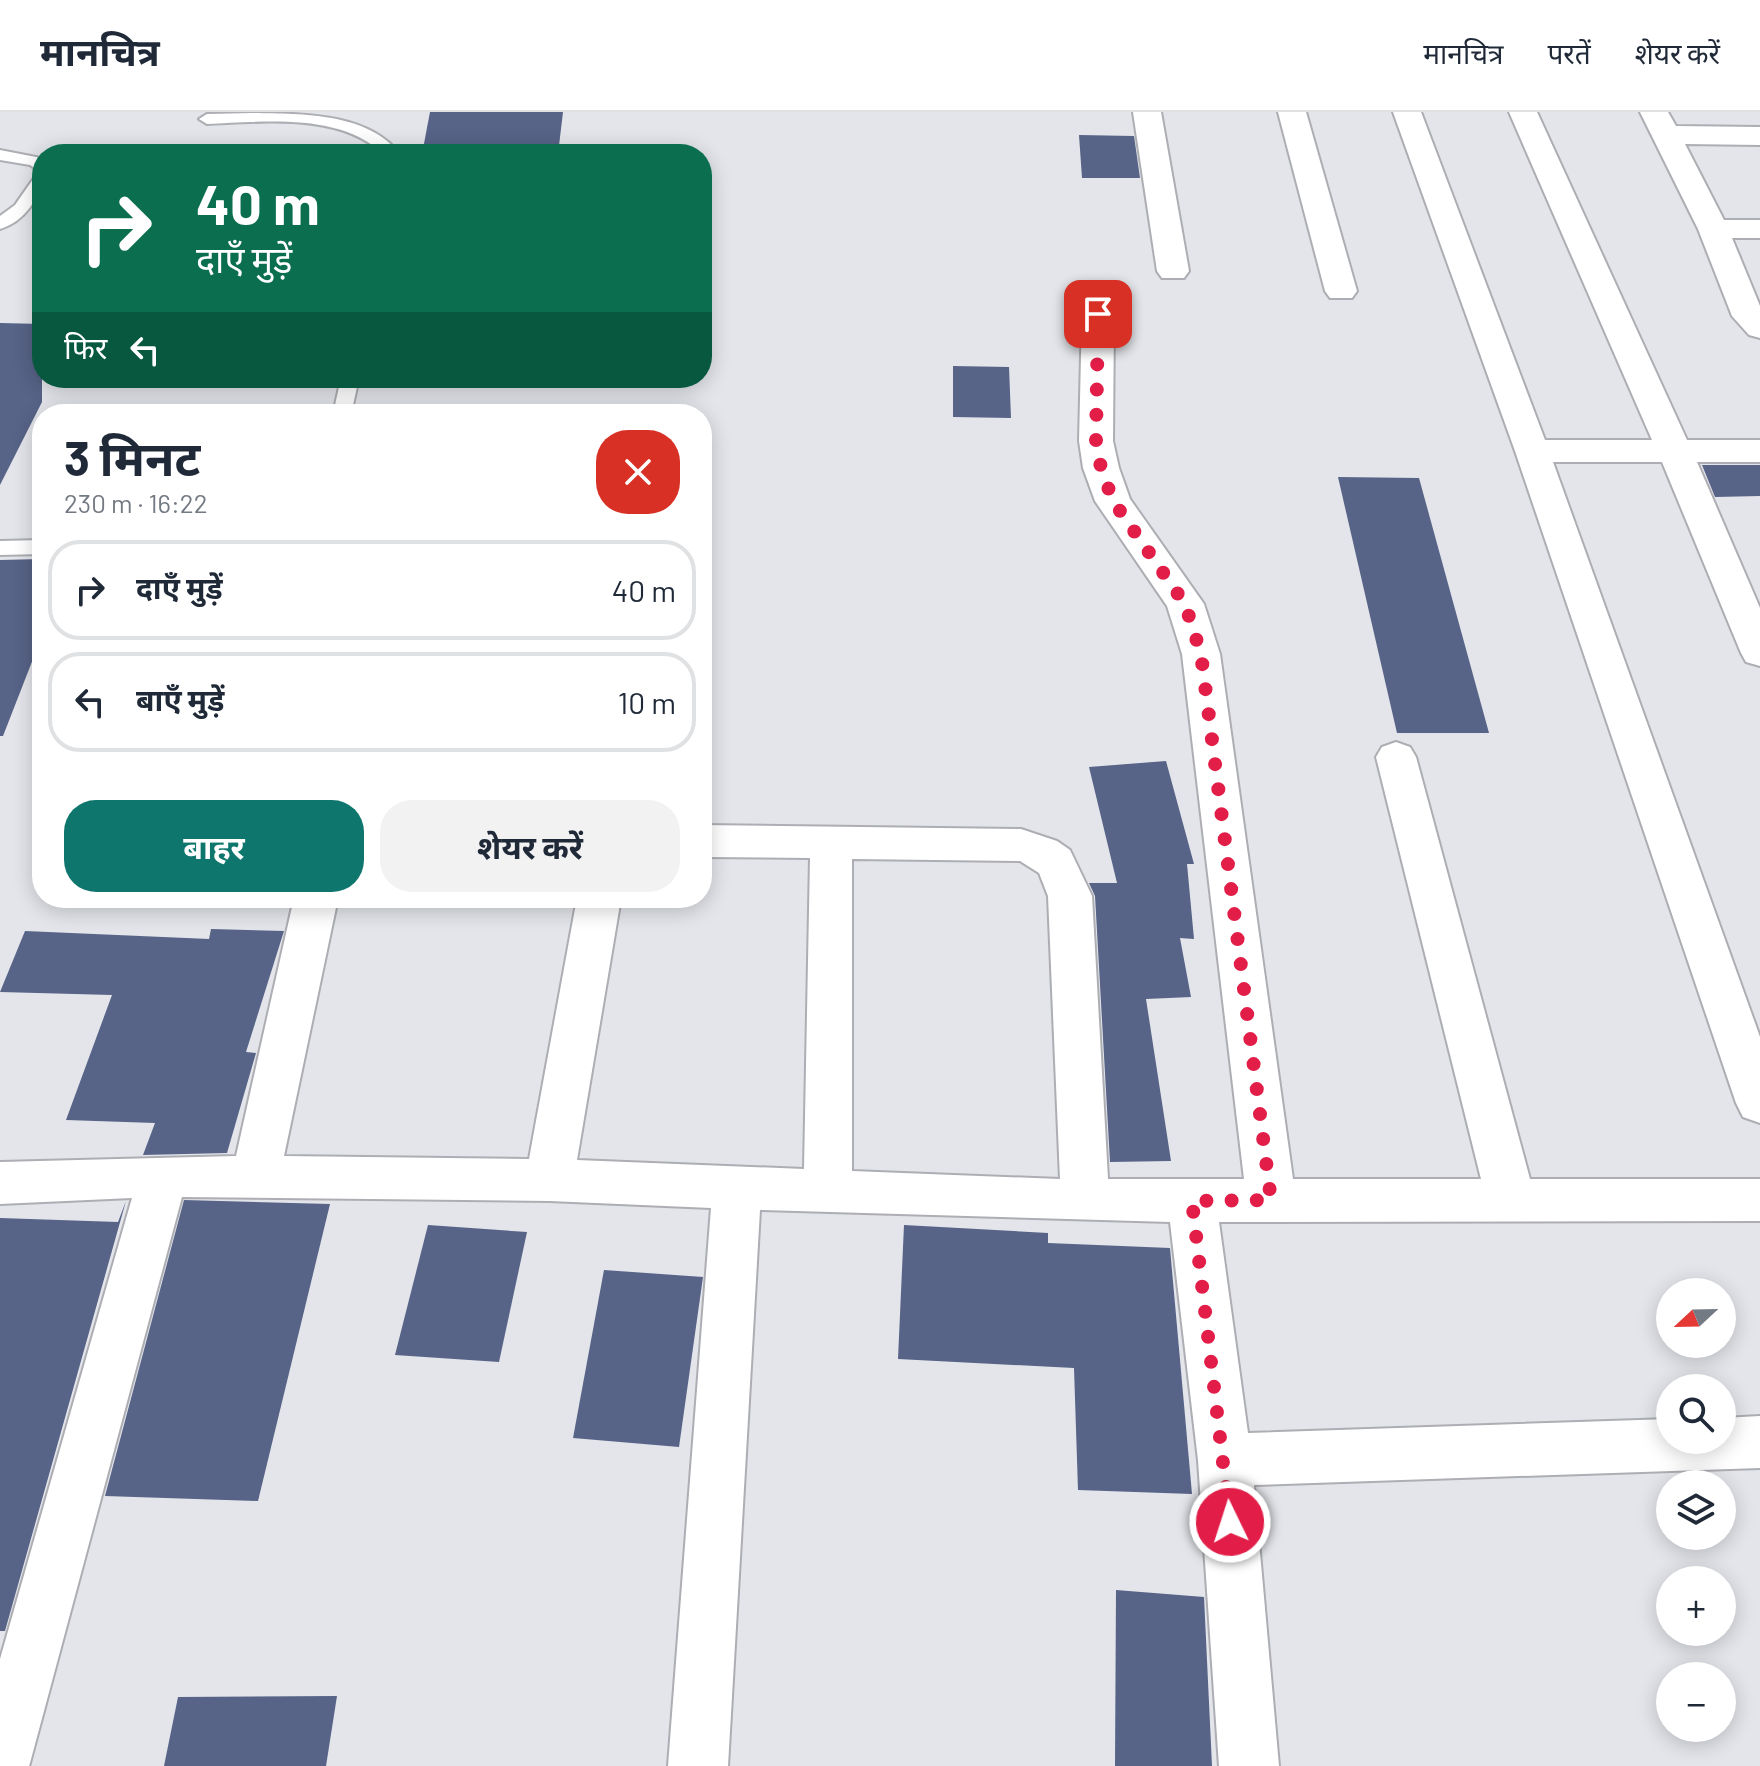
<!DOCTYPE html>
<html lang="hi">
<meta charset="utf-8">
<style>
:root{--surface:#fff;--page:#f2f2f3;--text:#1f2937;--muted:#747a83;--line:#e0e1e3;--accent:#0f766e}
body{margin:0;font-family:Barlow,"Noto Sans Devanagari",sans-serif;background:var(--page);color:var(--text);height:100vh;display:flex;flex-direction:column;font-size:30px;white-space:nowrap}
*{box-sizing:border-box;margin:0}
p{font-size:26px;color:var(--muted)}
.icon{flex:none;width:44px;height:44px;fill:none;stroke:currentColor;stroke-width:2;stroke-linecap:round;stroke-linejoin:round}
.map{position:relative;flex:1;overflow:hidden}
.panel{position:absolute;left:32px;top:292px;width:680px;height:504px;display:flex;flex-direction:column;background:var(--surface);border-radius:32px;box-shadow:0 4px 20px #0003}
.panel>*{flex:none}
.hud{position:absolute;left:32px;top:32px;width:680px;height:244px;border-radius:32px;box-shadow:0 4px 20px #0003;background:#0b6e4f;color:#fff;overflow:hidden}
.needle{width:52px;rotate:248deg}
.fabs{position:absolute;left:1656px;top:1166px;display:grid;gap:16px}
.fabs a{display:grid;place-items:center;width:80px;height:80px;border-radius:50%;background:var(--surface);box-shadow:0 4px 20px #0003;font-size:40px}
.pin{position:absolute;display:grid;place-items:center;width:68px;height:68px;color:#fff;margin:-34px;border-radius:16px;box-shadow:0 4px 12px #0006}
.me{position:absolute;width:88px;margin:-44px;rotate:356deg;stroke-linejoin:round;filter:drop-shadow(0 0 6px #0008)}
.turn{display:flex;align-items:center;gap:28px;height:168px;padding:0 32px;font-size:36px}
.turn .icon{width:104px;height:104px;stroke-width:2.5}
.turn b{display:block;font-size:56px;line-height:68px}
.then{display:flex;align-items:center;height:76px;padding:0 32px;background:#0003;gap:16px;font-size:30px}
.round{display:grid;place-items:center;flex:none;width:84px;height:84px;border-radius:32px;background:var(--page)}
.overview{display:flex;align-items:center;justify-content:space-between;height:136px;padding:0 32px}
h1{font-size:48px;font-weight:700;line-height:60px}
.cta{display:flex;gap:16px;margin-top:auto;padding:16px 32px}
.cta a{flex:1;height:92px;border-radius:32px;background:var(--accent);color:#fff;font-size:32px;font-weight:700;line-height:92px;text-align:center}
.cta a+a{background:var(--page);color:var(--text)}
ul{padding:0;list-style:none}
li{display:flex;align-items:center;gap:24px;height:100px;margin:0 16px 12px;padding:0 16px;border:4px solid var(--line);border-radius:32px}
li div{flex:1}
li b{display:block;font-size:30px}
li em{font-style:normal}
header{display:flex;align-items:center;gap:48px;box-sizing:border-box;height:112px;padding:0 40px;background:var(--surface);border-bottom:2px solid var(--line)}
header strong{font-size:38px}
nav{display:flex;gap:44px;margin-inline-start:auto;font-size:28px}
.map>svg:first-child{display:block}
.building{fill:#576387}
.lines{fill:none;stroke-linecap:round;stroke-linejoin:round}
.lane-casing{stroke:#adaeb3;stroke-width:4}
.street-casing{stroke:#adaeb3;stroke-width:4}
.lane{fill:#fff;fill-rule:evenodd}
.street{fill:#fff;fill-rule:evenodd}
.route{stroke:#e11d48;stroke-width:14;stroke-dasharray:0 25.2}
</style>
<header>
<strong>मानचित्र</strong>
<nav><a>मानचित्र</a><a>परतें</a><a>शेयर करें</a></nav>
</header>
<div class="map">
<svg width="1760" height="1654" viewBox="0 0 1760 1654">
<rect width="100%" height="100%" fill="#e3e5ea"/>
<g class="building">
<path d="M430,0H563L558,42H422Z"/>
<path d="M1079,23L1134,24L1140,66H1082Z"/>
<path d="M0,211L42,212V290L0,373Z"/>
<path d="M953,254L1009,255L1011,306L953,305Z"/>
<path d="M1702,353H1760V384L1715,385Z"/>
<path d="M1338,365L1419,366L1489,621H1397Z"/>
<path d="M42,447V524L3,624H0V448Z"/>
<path d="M1166,649L1194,752H1187L1194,827L1180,826L1191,885L1146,887L1171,1049L1110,1050L1095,784L1089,771H1117L1089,655Z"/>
<path d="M211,817L284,819L246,940L256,941L227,1041L143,1043L155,1011L66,1008L112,883L0,880L25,819L209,827Z"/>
<path d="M184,1088L330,1092L258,1389L105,1384Z"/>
<path d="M126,1089L5,1519H0V1106L118,1110Z"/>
<path d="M428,1113L527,1120L499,1250L395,1243Z"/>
<path d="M904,1113L1048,1121V1131L1170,1136L1192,1382L1078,1378L1074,1256L898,1247Z"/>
<path d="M604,1158L703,1165L679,1335L573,1326Z"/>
<path d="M1116,1478L1204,1485L1212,1654H1115Z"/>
<path d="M337,1584L326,1654H164L178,1585Z"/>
</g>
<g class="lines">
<g class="lane-casing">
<g id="lane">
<path d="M252,1C301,2 367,0 400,42H383C340,0 262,10 207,12L199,7L207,2Z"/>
<path d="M0,38L41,46L42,61L30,53L0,48Z"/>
<path d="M42,61C42,85 24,110 0,117V104L15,93L36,63Z"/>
<path d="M341,266H359L351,302H333Z"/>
<path d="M42,428V442L0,443V429Z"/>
</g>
</g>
<g class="street-casing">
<g id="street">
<path d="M1133,0H1161L1189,159L1184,166H1162L1157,159Z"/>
<path d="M1278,0H1306L1357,179L1352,186H1330L1325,179Z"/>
<path d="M1393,0H1421L1545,328H1652L1509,0H1537L1687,328H1760V350H1697L1760,496V554L1746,550L1741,541L1662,350H1553L1760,925V1011L1743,1005L1736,991L1515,339Z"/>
<path d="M1640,0H1668L1676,14L1760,15V33L1685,32L1724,108H1760V126H1732L1760,194V226L1749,223L1732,204L1698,117Z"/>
<path d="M1098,192L1109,195L1114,202L1113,329L1119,356L1130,387L1204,492L1220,542L1293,1067H1481L1376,645L1382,635L1396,630L1410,635L1416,645L1530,1067H1760V1109L1219,1110L1248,1321L1670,1307V1328H1722V1306L1760,1304V1356L1254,1373L1279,1654H1219L1198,1348L1170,1110L760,1098L728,1654H668L711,1096L549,1089L182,1085L30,1651L29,1654H0V1547L132,1086L0,1092V1050L236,1044L294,786H338L284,1044L529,1047L577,786H621L577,1048L804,1057L810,746L702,745V713L1021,717L1057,729L1070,738L1092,784L1108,1067H1244L1182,542L1167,494L1095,389L1083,356L1079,329L1082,202L1087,195ZM852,747L1020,749L1039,761L1048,784L1060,1067L852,1059Z"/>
</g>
</g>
<use href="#lane" class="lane"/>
<use href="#street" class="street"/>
</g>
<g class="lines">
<path class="route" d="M1098,202L1096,329L1101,356L1113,389L1185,492L1201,542L1271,1088L1192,1089L1230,1410"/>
</g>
</svg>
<div class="fabs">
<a><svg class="needle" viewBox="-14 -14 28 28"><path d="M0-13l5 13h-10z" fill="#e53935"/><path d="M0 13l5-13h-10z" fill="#747a83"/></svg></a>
<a><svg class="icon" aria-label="search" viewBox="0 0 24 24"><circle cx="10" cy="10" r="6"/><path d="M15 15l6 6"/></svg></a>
<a><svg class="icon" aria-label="layers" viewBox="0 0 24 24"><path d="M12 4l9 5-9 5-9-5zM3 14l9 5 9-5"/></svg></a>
<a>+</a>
<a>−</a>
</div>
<div class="pin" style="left:1098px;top:202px;background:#d93025"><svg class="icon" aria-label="arrive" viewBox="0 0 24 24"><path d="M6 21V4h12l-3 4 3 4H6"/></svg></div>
<svg class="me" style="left:1230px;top:1410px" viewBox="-20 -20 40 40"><circle r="17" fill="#e11d48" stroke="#fff" stroke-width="3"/><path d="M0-11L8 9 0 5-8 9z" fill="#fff"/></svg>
<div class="hud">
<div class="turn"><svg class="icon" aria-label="right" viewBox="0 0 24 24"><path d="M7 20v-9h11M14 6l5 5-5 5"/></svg><div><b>40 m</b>दाएँ मुड़ें</div></div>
<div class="then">फिर<svg class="icon" aria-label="left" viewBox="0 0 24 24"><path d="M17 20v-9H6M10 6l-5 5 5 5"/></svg></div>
</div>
<section class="panel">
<div class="overview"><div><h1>3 मिनट</h1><p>230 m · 16:22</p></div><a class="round" style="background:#d93025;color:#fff"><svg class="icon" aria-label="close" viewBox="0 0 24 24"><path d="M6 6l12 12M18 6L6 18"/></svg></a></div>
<ul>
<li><svg class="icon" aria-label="right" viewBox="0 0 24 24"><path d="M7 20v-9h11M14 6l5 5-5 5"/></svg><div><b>दाएँ मुड़ें</b></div><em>40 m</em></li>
<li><svg class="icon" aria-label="left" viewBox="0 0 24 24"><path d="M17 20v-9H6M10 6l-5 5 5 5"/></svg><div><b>बाएँ मुड़ें</b></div><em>10 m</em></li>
</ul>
<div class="cta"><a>बाहर</a><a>शेयर करें</a></div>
</section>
</div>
